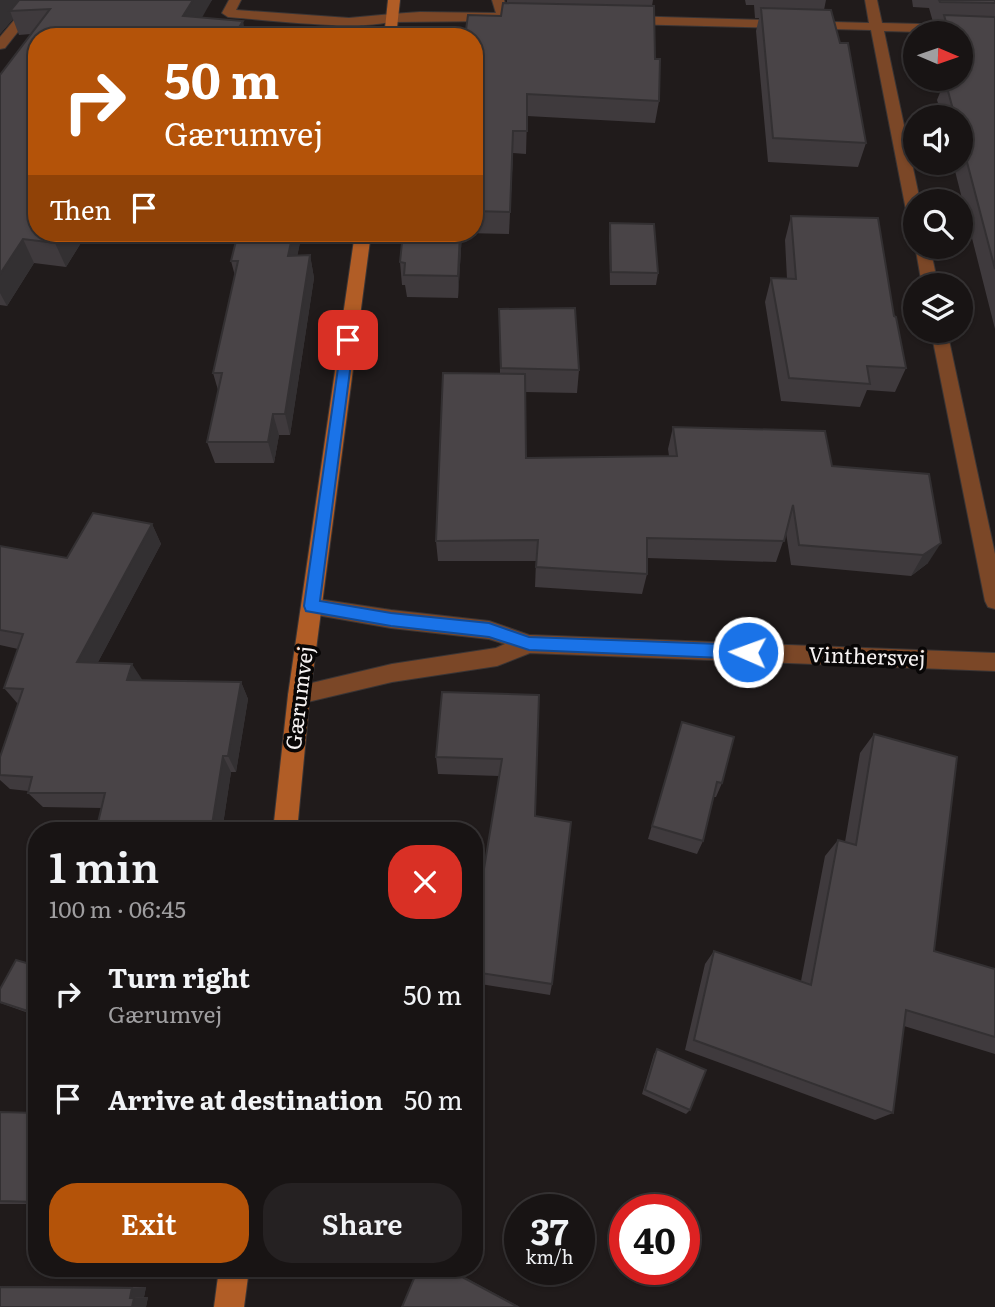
<!DOCTYPE html>
<meta charset="utf-8">
<style>
:root{--surface:#181414;--page:#252122;--text:#f1f3f6;--muted:#9f9ea0;--line:#363334;--accent:#b45309}
body{margin:0;font-family:Literata,serif;background:var(--page);color:var(--text);height:100vh;display:flex;flex-direction:column;font-size:26px;white-space:nowrap}
*{box-sizing:border-box;margin:0}
p{font-size:23px;color:var(--muted)}
.icon{flex:none;width:38px;height:38px;fill:none;stroke:currentColor;stroke-width:2;stroke-linecap:round;stroke-linejoin:round}
.map{position:relative;flex:1;overflow:hidden}
.sheet{position:absolute;left:28px;top:822px;width:455px;height:455px;display:flex;flex-direction:column;background:var(--surface);border-radius:28px;box-shadow:0 2px 5px #0004,0 0 0 2px var(--line)}
.sheet>*{flex:none}
.banner{position:absolute;left:28px;top:28px;width:455px;height:214px;border-radius:28px;box-shadow:0 2px 5px #0004,0 0 0 2px var(--line);background:#b45309;color:#fff;overflow:hidden}
.needle{width:46px;rotate:92deg}
.fabs{position:absolute;left:903px;top:21px;display:grid;gap:14px}
.fabs a{display:grid;place-items:center;width:70px;height:70px;border-radius:50%;background:var(--surface);box-shadow:0 2px 5px #0004,0 0 0 2px var(--line);font-size:35px}
.speed{position:absolute;left:504px;top:1194px;display:flex;gap:14px;font-size:35px;font-weight:700;text-align:center}
.speed>*{display:grid;place-content:center;width:91px;height:91px;border-radius:50%;background:var(--surface);box-shadow:0 2px 5px #0004,0 0 0 2px var(--line);line-height:1}
.speed small{font-size:18px;font-weight:400}
.speed .limit{border:10px solid #d22;background:#fff;color:#111}
.pin{position:absolute;display:grid;place-items:center;width:60px;height:60px;color:#fff;margin:-30px;border-radius:14px;box-shadow:0 4px 10px #0006}
.me{position:absolute;width:77px;margin:-38px;rotate:272deg;stroke-linejoin:round;filter:drop-shadow(0 0 5px #0008)}
.turn{display:flex;align-items:center;gap:24px;height:147px;padding:0 21px;font-size:32px}
.turn .icon{width:91px;height:91px;stroke-width:2.5}
.turn b{display:block;font-size:49px;line-height:60px}
.then{display:flex;align-items:center;height:66px;padding:0 21px;background:#0003;gap:14px;font-size:26px}
.round{display:grid;place-items:center;flex:none;width:74px;height:74px;border-radius:28px;background:var(--page)}
.summary{display:flex;align-items:center;justify-content:space-between;height:119px;padding:0 21px}
h1{font-size:42px;font-weight:600;line-height:52px}
.primary-button{display:flex;gap:14px;margin-top:auto;padding:14px 21px}
.primary-button a{flex:1;height:80px;border-radius:28px;background:var(--accent);color:#fff;font-size:28px;font-weight:600;line-height:80px;text-align:center}
.primary-button a+a{background:var(--page);color:var(--text)}
ul{padding:0;list-style:none}
li{display:flex;align-items:center;gap:21px;height:105px;padding:0 21px}
li div{flex:1}
li b{display:block;font-size:26px}
li em{font-style:normal}
.map>svg:first-child{display:block}
.lines{fill:none;stroke-linecap:round;stroke-linejoin:round}
.service-casing{stroke:#3a3535;stroke-width:2}
.minor-casing{stroke:#3a3535;stroke-width:2}
.tertiary-casing{stroke:#3a3535;stroke-width:2}
.secondary-casing{stroke:#3a3535;stroke-width:2}
.service{fill:#7b4727;fill-rule:evenodd}
.minor{fill:#7b4727;fill-rule:evenodd}
.tertiary{fill:#7b4727;fill-rule:evenodd}
.secondary{fill:#b15d26;fill-rule:evenodd}
.wall{fill:#3f3a3d}
.shaded-wall{fill:#333032}
.building{fill:#494447;stroke:#333032;stroke-width:2}
.route{fill:#1a73e8;stroke:#114b97;stroke-width:2}
.labels{text-anchor:middle;stroke-width:7;stroke-linejoin:round;paint-order:stroke}
.street-label{font-size:21px;fill:#f6f2f2;stroke:#080606}
</style>
<div class="map">
<svg width="995" height="1307" viewBox="0 0 995 1307">
<rect width="100%" height="100%" fill="#201b1b"/>
<g class="lines">
<g class="service-casing">
<g id="service">
<path d="M229,0H241L236,10L349,18L392,14L398,18C377,34 259,19 228,17L222,13Z"/>
<path d="M492,0H504L508,17L506,20H498Z"/>
</g>
</g>
<g class="minor-casing">
<g id="minor">
<path d="M31,0H43L5,48L0,49V37Z"/>
<path d="M865,0H877L882,23L995,26V34L884,31L920,201H915V220L907,215L871,30L626,24L620,20L626,16L869,23Z"/>
<path d="M420,12L496,13L502,17L496,21L392,22L386,18L392,14Z"/>
<path d="M915,245L930,247L938,285H922Z"/>
<path d="M931,331H947L995,554V609L988,607L985,601Z"/>
</g>
</g>
<g class="tertiary-casing">
<path id="tertiary" d="M311,598L391,610L489,621L529,635L995,653V671L530,653L497,666L392,682L299,704L291,702L288,695L291,688L299,686L392,664L496,648L505,644L489,639L391,628L311,614L304,612L301,606L304,600Z"/>
</g>
<g class="secondary-casing">
<g id="secondary">
<path d="M388,0H400L396,37H384Z"/>
<path d="M355,233H371L310,695L297,831H273L288,695Z"/>
<path d="M219,1269H249L244,1307H214Z"/>
</g>
</g>
<use href="#service" class="service"/>
<use href="#minor" class="minor"/>
<use href="#tertiary" class="tertiary"/>
<use href="#secondary" class="secondary"/>
</g>
<g class="wall">
<path d="M0,0H212L37,233H142L136,243L84,238L66,267L34,263L7,306L0,305V75L31,34L19,35L13,19L0,34Z"/>
<path d="M507,0H653L652,6L655,59L659,101L655,123L527,116L526,154L513,153L509,234L464,233H474V37L501,16L507,3Z"/>
<path d="M745,0H826L824,10L866,143L858,167L768,162L756,31L759,18H755L754,5H746Z"/>
<path d="M912,0H995V329L953,163H961V117H942L937,100L945,80H949L948,79H961V33H937L941,22H933L929,8L913,7Z"/>
<path d="M791,216L894,316L906,368L895,392L867,390L860,407L781,401L765,302L771,278L787,279L785,240Z"/>
<path d="M610,223L658,273L656,285H610L609,235Z"/>
<path d="M238,233H302L297,256L310,255L314,278L290,435H279L274,463H215L207,442L218,390L213,373L235,276L231,261Z"/>
<path d="M403,233H462L458,298L407,297L405,285H402L400,262Z"/>
<path d="M499,309L579,370L577,393L525,392L526,458L669,456L668,449L673,427L832,466L929,474L928,563L911,576L791,565L786,533L776,562L647,558V574L642,594L535,587L536,561H438L436,541L500,373Z"/>
<path d="M152,524L161,544L98,662L142,680L241,682L248,699L236,772H231L222,831H96L102,808L43,807L28,793V791L10,789L0,780V757L18,704L4,688L18,649L0,645V546L67,558Z"/>
<path d="M539,695L535,816L552,984L550,995L474,983V880L482,881L499,776L438,774L436,757Z"/>
<path d="M682,722L722,783L716,797H714L703,841L697,854L648,839Z"/>
<path d="M874,734L934,951L995,969V1054L904,1026L893,1113L875,1120L685,1050L705,964L714,951L801,981L825,856L838,840L845,842L860,753Z"/>
<path d="M37,966V1016L0,1003V989Z"/>
<path d="M657,1049L690,1110L686,1114L642,1094L654,1054Z"/>
<path d="M0,1112L37,1113V1204H0Z"/>
<path d="M0,1286L146,1287L144,1297H148L146,1307H0Z"/>
</g>
<g class="shaded-wall">
<path d="M0,0H29L10,11L13,19L0,34Z"/>
<path d="M193,0H212L191,37L183,16Z"/>
<path d="M243,21L246,37H233Z"/>
<path d="M513,131V153L509,234L510,212Z"/>
<path d="M62,233H82L84,238L66,267L55,243Z"/>
<path d="M133,233H142L136,243Z"/>
<path d="M293,233H302L293,278L288,256Z"/>
<path d="M460,233H462L458,298V276Z"/>
<path d="M23,239L34,263L7,306L0,293V274Z"/>
<path d="M310,255L314,278L290,435L285,414Z"/>
<path d="M273,414L279,435L274,463L268,442Z"/>
<path d="M152,524L161,544L89,679L77,662Z"/>
<path d="M941,543L928,563L911,576L923,555Z"/>
<path d="M132,664L143,681L127,680Z"/>
<path d="M241,682L248,699L236,772L228,756Z"/>
<path d="M223,756L231,772L222,831H211Z"/>
<path d="M447,1269H450L520,1307H518Z"/>
<path d="M146,1287L144,1297L130,1298L132,1288Z"/>
<path d="M148,1297L146,1307H132L134,1298Z"/>
</g>
<g class="building">
<path d="M19,0H193L183,16L243,21L233,37H37V233H62L55,243L23,239L0,274V75L50,9L10,11Z"/>
<path d="M939,0H995V3L940,2Z"/>
<path d="M503,3L654,6L655,59H660L659,101L527,94V131H513L510,212L474,211V37H465L468,15L501,16Z"/>
<path d="M761,8L831,10L840,43H848L866,143L773,138Z"/>
<path d="M944,15L995,17V269L961,139V117H955L945,80L962,81L961,75V33H949Z"/>
<path d="M791,216L878,218L894,316L896,317L906,368L867,366L870,384L789,378L771,278L796,279Z"/>
<path d="M610,223L654,224L658,273L611,272Z"/>
<path d="M238,233H293L288,256L310,255L285,414H273L268,442H207L222,373H213L238,261H231Z"/>
<path d="M403,233H460L458,276L404,275L405,263L400,262Z"/>
<path d="M575,308L579,370L501,368L499,309Z"/>
<path d="M443,373L525,374L526,458L677,456L673,427L825,431L832,466L929,474L941,543L923,555L799,545L793,505L784,541L647,538V574L536,567L538,540L436,541Z"/>
<path d="M93,513L152,524L77,662L132,664L127,680L241,682L228,756H223L211,831H96L105,793H28L32,777L0,775V757L23,689L4,688L23,634L0,630V546L67,558Z"/>
<path d="M442,692L539,695L535,816L571,822L552,984L474,972V880L482,881L502,759L436,757Z"/>
<path d="M682,722L734,737L722,783L717,782L703,841L652,826Z"/>
<path d="M874,734L957,757L934,951L995,969V1037L906,1010L893,1113L694,1040L714,951L811,985L838,840L856,845Z"/>
<path d="M16,960L37,966V1014L0,1002V989Z"/>
<path d="M657,1049L706,1070L690,1110L645,1090Z"/>
<path d="M0,1112L37,1113V1202L0,1201Z"/>
<path d="M418,1269H447L518,1307H402Z"/>
<path d="M0,1287L132,1288L130,1298H134L132,1307H0Z"/>
</g>
<path class="route" d="M348,335L354,340L320,601L391,613L489,623L529,637L748,645L754,647L756,652L754,657L748,659L529,650L489,637L391,626L306,611L304,606L342,340Z"/>
<g class="labels">
<g class="street-label">
<text transform="translate(867 657) rotate(2)" y="7">Vinthersvej</text>
<text transform="translate(300 698) rotate(-83)" y="7">Gærumvej</text>
</g>
</g>
</svg>
<div class="fabs">
<a><svg class="needle" viewBox="-14 -14 28 28"><path d="M0-13l5 13h-10z" fill="#e53935"/><path d="M0 13l5-13h-10z" fill="#9f9ea0"/></svg></a>
<a><svg class="icon" aria-label="sound" viewBox="0 0 24 24"><path d="M4 9h4l5-4v14l-5-4H4zM17 9q2 3 0 6"/></svg></a>
<a><svg class="icon" aria-label="search" viewBox="0 0 24 24"><circle cx="10" cy="10" r="6"/><path d="M15 15l6 6"/></svg></a>
<a><svg class="icon" aria-label="layers" viewBox="0 0 24 24"><path d="M12 4l9 5-9 5-9-5zM3 14l9 5 9-5"/></svg></a>
</div>
<div class="speed"><div>37<small>km/h</small></div><div class="limit">40</div></div>
<div class="pin" style="left:348px;top:340px;background:#d93025"><svg class="icon" aria-label="arrive" viewBox="0 0 24 24"><path d="M6 21V4h12l-3 4 3 4H6"/></svg></div>
<svg class="me" style="left:748px;top:652px" viewBox="-20 -20 40 40"><circle r="17" fill="#1a73e8" stroke="#fff" stroke-width="3"/><path d="M0-11L8 9 0 5-8 9z" fill="#fff"/></svg>
<div class="banner">
<div class="turn"><svg class="icon" aria-label="right" viewBox="0 0 24 24"><path d="M7 20v-9h11M14 6l5 5-5 5"/></svg><div><b>50 m</b>Gærumvej</div></div>
<div class="then">Then<svg class="icon" aria-label="arrive" viewBox="0 0 24 24"><path d="M6 21V4h12l-3 4 3 4H6"/></svg></div>
</div>
<section class="sheet">
<div class="summary"><div><h1>1 min</h1><p>100 m · 06:45</p></div><a class="round" style="background:#d93025;color:#fff"><svg class="icon" aria-label="close" viewBox="0 0 24 24"><path d="M6 6l12 12M18 6L6 18"/></svg></a></div>
<ul>
<li><svg class="icon" aria-label="right" viewBox="0 0 24 24"><path d="M7 20v-9h11M14 6l5 5-5 5"/></svg><div><b>Turn right</b><p>Gærumvej</p></div><em>50 m</em></li>
<li><svg class="icon" aria-label="arrive" viewBox="0 0 24 24"><path d="M6 21V4h12l-3 4 3 4H6"/></svg><div><b>Arrive at destination</b></div><em>50 m</em></li>
</ul>
<div class="primary-button"><a>Exit</a><a>Share</a></div>
</section>
</div>
